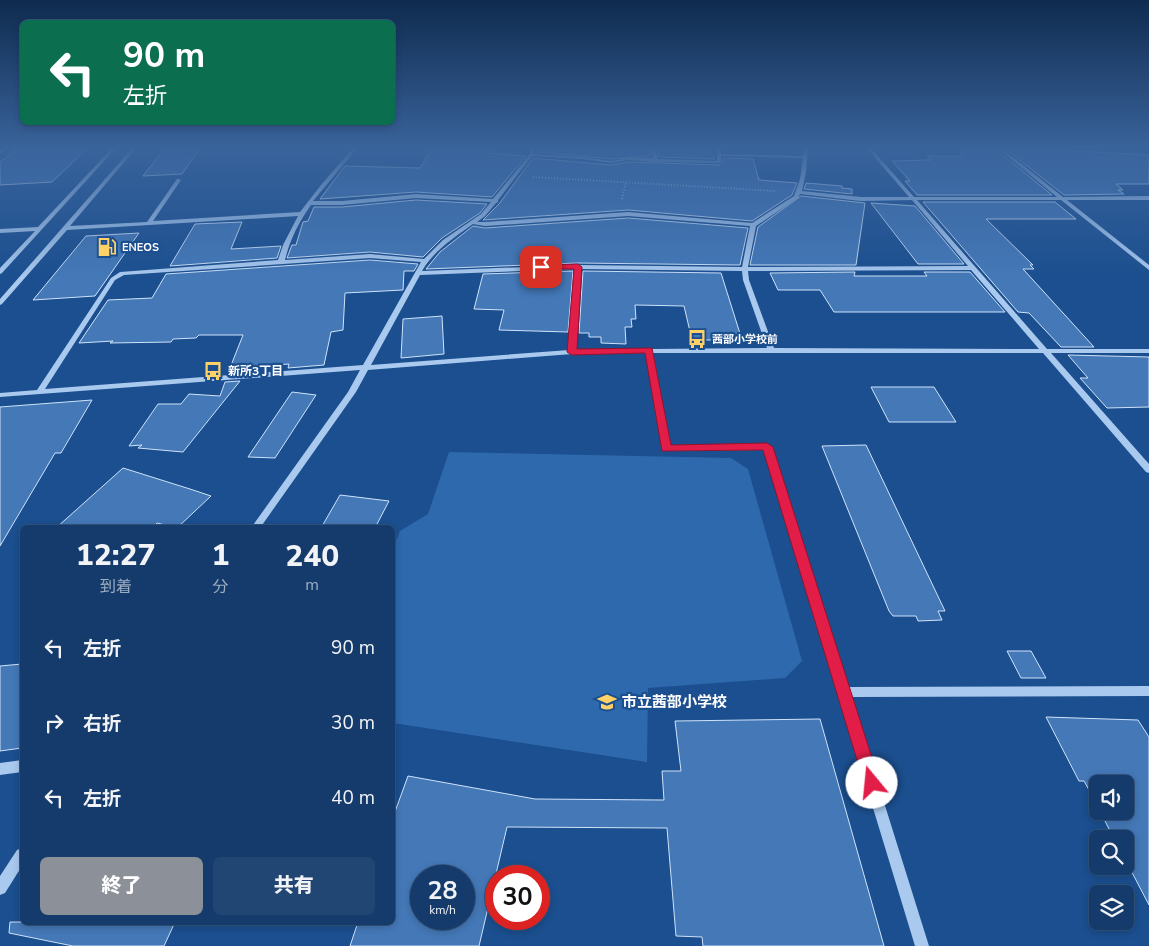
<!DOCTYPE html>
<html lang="ja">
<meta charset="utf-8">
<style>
:root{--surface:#143b6b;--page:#214673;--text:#f1f3f6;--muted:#9dadc1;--line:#33557e;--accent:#8c9099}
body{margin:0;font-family:"Nunito Sans","Noto Sans JP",sans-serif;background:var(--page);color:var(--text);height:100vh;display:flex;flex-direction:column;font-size:19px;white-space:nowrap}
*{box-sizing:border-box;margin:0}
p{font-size:16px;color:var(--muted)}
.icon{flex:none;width:28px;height:28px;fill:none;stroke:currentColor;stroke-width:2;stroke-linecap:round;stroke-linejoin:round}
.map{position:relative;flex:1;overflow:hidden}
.panel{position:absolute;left:20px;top:525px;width:375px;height:400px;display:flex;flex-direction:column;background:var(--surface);border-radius:8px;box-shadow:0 2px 8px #0003,0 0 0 1px var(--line)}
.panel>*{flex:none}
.top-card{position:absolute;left:20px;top:20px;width:375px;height:105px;border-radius:8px;box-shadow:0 2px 8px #0003,0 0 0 1px var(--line);background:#0b6e4f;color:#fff;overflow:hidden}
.controls{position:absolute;left:1089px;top:775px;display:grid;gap:10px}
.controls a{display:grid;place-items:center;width:45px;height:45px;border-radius:8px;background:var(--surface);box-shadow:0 2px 8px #0003,0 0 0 1px var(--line);font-size:25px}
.speed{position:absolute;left:410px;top:865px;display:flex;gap:10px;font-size:25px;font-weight:700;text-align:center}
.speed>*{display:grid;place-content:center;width:65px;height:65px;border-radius:50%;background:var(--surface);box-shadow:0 2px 8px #0003,0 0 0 1px var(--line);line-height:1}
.speed small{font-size:12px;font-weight:400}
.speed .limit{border:8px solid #d22;background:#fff;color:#111}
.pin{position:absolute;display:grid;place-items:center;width:42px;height:42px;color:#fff;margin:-21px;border-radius:10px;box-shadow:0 2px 8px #0006}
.me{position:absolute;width:55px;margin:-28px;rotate:343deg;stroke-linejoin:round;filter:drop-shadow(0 0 4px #0008)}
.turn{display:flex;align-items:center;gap:18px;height:105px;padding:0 20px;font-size:22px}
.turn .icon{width:65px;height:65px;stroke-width:2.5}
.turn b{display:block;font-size:35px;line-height:42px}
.eta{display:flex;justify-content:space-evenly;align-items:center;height:85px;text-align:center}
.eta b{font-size:30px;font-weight:800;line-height:35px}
.button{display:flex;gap:10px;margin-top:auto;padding:10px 20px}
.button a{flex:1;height:58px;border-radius:8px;background:var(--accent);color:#fff;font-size:20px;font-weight:800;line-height:58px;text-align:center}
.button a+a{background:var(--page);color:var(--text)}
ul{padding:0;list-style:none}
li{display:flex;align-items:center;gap:15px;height:75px;padding:0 20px}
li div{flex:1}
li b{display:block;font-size:19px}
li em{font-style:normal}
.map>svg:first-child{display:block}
.green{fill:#2e69ad}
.building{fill:#4478b7;stroke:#cfe3fa;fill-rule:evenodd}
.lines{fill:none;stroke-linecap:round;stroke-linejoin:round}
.path{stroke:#a9c9ee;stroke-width:2;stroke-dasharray:1 2;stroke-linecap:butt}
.minor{fill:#a9c9ee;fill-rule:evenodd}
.route{fill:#e11d48;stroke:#92132f}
.labels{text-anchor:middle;stroke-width:4.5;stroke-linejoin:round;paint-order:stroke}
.far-poi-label{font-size:11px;font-weight:bold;fill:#fff;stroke:#1b4f8f;text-anchor:start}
.poi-label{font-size:12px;font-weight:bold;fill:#fff;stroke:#1b4f8f;text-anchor:start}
.near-poi-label{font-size:15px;font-weight:bold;fill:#fff;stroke:#1b4f8f;text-anchor:start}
</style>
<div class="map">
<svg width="1149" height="946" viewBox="0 0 1149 946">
<rect width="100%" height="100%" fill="#1b4f8f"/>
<path class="green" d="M449,452L731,458L748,469L802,661L785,678L648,688L647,762L393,723V548L400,531L428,514Z"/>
<g class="building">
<path d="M21,146H90L52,182L0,185V162Z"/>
<path d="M433,146H491L488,153L526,156L492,197L416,192L320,199L345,166L420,168Z"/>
<path d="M543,146H610L611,152L648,146L651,156L611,159L538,152Z"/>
<path d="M656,146H707L715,159L659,157Z"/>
<path d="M959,146L993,147L1052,195H917L905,181H910L892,161L931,160L927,156H962Z"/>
<path d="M201,147L182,174L143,176L164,149Z"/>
<path d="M1003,147L1149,155V184H1116L1123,190H1118L1124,194L1064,195Z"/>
<path d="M533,158L611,165L629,162L719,165L723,162V158L753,159L759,180L797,183L792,195L752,221L628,210L483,220L499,204Z"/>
<path d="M806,183L842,186V188L852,189V194L804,189Z"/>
<path d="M801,196L865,203L856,265H750L758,227Z"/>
<path d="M416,200L487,204L480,213L442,238L423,257L370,252L287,258L292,245H296L303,222L308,221L314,207H342Z"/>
<path d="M923,202H1055L1076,219H986L1033,265H1030L1034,269H1023L1094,347H1061L1029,313L1018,312Z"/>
<path d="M871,203L915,206L964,264H918Z"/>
<path d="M628,218L748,228L740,265L578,263L426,269L440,252L473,226L485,228Z"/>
<path d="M242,222L231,249L281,246L277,258L170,266L195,224Z"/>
<path d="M139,233L95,296L33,300L86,236Z"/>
<path d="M370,260L418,264L414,271H404L403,290L345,293L343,330L331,332L324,365L288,368L289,364L251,367L247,372L228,373L243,335H199L196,338L173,339L171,342L110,343L113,341L79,343L108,300L152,298L166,274Z"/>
<path d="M573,271L568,332L499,330L504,310L474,309L483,274Z"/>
<path d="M583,271L721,273L742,340H692L684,306L635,305L636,319H631L632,327H625L626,344L601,343V337H589V333H579Z"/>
<path d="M855,272L854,276H927L924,272H970L1005,312H834L820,290H778L770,273Z"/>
<path d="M442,316L444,354L401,358L403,319Z"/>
<path d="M1068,355L1149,357V407L1107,408L1080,378H1088Z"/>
<path d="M240,381L183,452L138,448L142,445L129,446L158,404H181L189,394L220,396L225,382Z"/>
<path d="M871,387H934L956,422H889Z"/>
<path d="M292,392L316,395L275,458L248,457Z"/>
<path d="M92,400L61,453H55L0,546V407Z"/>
<path d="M866,445L945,611H938L942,620L918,621L916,616H893L889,611L822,446Z"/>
<path d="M123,468L190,489L211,496L177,528L157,523L152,528H56Z"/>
<path d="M340,495L389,501L375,528H321Z"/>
<path d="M1007,651H1031L1046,678H1021Z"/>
<path d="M22,664V748L0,751V666Z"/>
<path d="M1046,717L1138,720L1149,737V905L1125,859V839H1114L1100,811H1125V784H1098V806L1084,781H1079Z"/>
<path d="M820,719L884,946H703L702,937L676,936L667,828L507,827L479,946H350L358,922H392V820L408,776L535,799L664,800L662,771H681L675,721ZM421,876H464V919H421Z"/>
<path d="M10,922H175L164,946H73L9,933Z"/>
</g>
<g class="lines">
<g class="path">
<path d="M533,177L776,191"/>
<path d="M622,199L626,182"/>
</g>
<g class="minor">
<path d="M7,146H11L0,154V151Z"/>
<path d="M114,146H118L2,273L0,274V268L35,231L0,233V229L38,227Z"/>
<path d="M134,146H138L70,226L147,222L177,179H179L181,180L153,221L300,212L321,185L355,146H359L313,201H342L416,194L493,199L529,155L532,146H536L534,154L581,157L611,161L629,158H653L650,146H654L658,159L717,161V146H721V154L803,156L804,146H808L806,172L802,191L861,197H909L865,146H869L914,197H1057L995,146H999L1063,197L1149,196V200H1067L1149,265V270L1061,200H917L1047,349H1149V353H1051L1149,464V473L1146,472L1043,353H653L670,446L767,444L771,447L847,687L1149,686V696L851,697L929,946H915L764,450L663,451L646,353L572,354L368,370L356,392L260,528H251L348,392L360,370L0,397V393L37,390L111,278L120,272L278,260L283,245L298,216L67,230L2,304L0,305V299ZM532,156L581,159L611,163L629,160L656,162L719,163L721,162V156L803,158L800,179L794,196L752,223L628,212L485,222H477L485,216L496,203L498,202V200ZM800,194L861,201L912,200L968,266L748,267L756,226L798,198ZM416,198L491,202L481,214L443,240L424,259L370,254L285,260C290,239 299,222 311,205H342ZM628,216L750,226L742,267L578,265L422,271C434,250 454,238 473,224L485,226ZM370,258L421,262L363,365L45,389L115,280L124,275ZM575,269L569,350L371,365L420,275ZM581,269L742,271L743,280L767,348L652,349L649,348L646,349L576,350ZM971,270L1039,349L774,348L749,280L748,271Z"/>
<path d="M22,760V772L0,775V763Z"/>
<path d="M22,848V866L5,893L0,895V876L17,850Z"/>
</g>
</g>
<linearGradient id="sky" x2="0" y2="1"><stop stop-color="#0f2b4f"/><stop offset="0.53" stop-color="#39639b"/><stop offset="1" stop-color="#39639b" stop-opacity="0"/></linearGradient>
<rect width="1149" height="278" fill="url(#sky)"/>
<path class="route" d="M578,264L582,267L577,349L652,348L671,445L767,443L773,447L880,783L878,789L872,791L866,789L864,783L763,450L662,451L645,353L572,355L567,352L574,269H541L537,267L541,265Z"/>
<defs>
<g id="fuel-bare" transform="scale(1.5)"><path d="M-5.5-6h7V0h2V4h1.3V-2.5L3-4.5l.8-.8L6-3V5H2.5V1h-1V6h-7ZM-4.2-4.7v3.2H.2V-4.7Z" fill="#ffd166" stroke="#1b4f8f" stroke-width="2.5" paint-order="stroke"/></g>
<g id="bus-bare" transform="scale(1.5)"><path d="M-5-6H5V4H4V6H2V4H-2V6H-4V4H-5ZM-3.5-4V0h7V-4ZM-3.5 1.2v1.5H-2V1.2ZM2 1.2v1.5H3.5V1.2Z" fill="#ffd166" stroke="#1b4f8f" stroke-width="2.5" paint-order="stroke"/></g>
<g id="school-bare" transform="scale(1.5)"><path d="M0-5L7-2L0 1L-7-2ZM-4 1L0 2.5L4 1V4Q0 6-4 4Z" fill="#ffd166" stroke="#1b4f8f" stroke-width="2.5" paint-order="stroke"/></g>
</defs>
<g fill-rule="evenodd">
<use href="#fuel-bare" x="107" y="247"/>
<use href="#bus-bare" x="697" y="339"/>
<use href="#bus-bare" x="213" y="371"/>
<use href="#school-bare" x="607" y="702"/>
</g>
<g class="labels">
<g class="far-poi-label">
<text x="122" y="251">ENEOS</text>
<text x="712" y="343">茜部小学校前</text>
</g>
<g class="poi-label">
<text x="228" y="375">新所3丁目</text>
</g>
<g class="near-poi-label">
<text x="622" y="707">市立茜部小学校</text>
</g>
</g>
</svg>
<div class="controls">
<a><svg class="icon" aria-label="sound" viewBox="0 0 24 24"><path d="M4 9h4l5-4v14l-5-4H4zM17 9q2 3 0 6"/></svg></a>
<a><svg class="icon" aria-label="search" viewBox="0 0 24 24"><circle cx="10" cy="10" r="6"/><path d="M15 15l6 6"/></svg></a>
<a><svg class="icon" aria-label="layers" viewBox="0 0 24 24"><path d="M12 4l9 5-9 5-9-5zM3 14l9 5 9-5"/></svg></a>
</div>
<div class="speed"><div>28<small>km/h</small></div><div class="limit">30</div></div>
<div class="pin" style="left:541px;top:267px;background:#d93025"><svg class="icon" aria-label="arrive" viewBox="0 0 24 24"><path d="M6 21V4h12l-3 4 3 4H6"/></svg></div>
<svg class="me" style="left:872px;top:783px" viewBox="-20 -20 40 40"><circle r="19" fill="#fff"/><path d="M0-13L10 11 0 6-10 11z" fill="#e11d48"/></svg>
<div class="top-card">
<div class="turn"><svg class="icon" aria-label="left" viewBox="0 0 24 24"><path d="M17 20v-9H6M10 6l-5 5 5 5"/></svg><div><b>90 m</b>左折</div></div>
</div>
<section class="panel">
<div class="eta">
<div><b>12:27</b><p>到着</p></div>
<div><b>1</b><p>分</p></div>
<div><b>240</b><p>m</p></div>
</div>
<ul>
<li><svg class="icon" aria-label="left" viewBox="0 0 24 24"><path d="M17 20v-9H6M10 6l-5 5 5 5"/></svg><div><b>左折</b></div><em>90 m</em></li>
<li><svg class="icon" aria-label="right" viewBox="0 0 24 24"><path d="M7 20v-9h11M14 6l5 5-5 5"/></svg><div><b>右折</b></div><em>30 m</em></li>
<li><svg class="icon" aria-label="left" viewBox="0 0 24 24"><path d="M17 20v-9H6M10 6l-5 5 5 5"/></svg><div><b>左折</b></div><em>40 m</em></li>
</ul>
<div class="button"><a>終了</a><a>共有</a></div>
</section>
</div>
